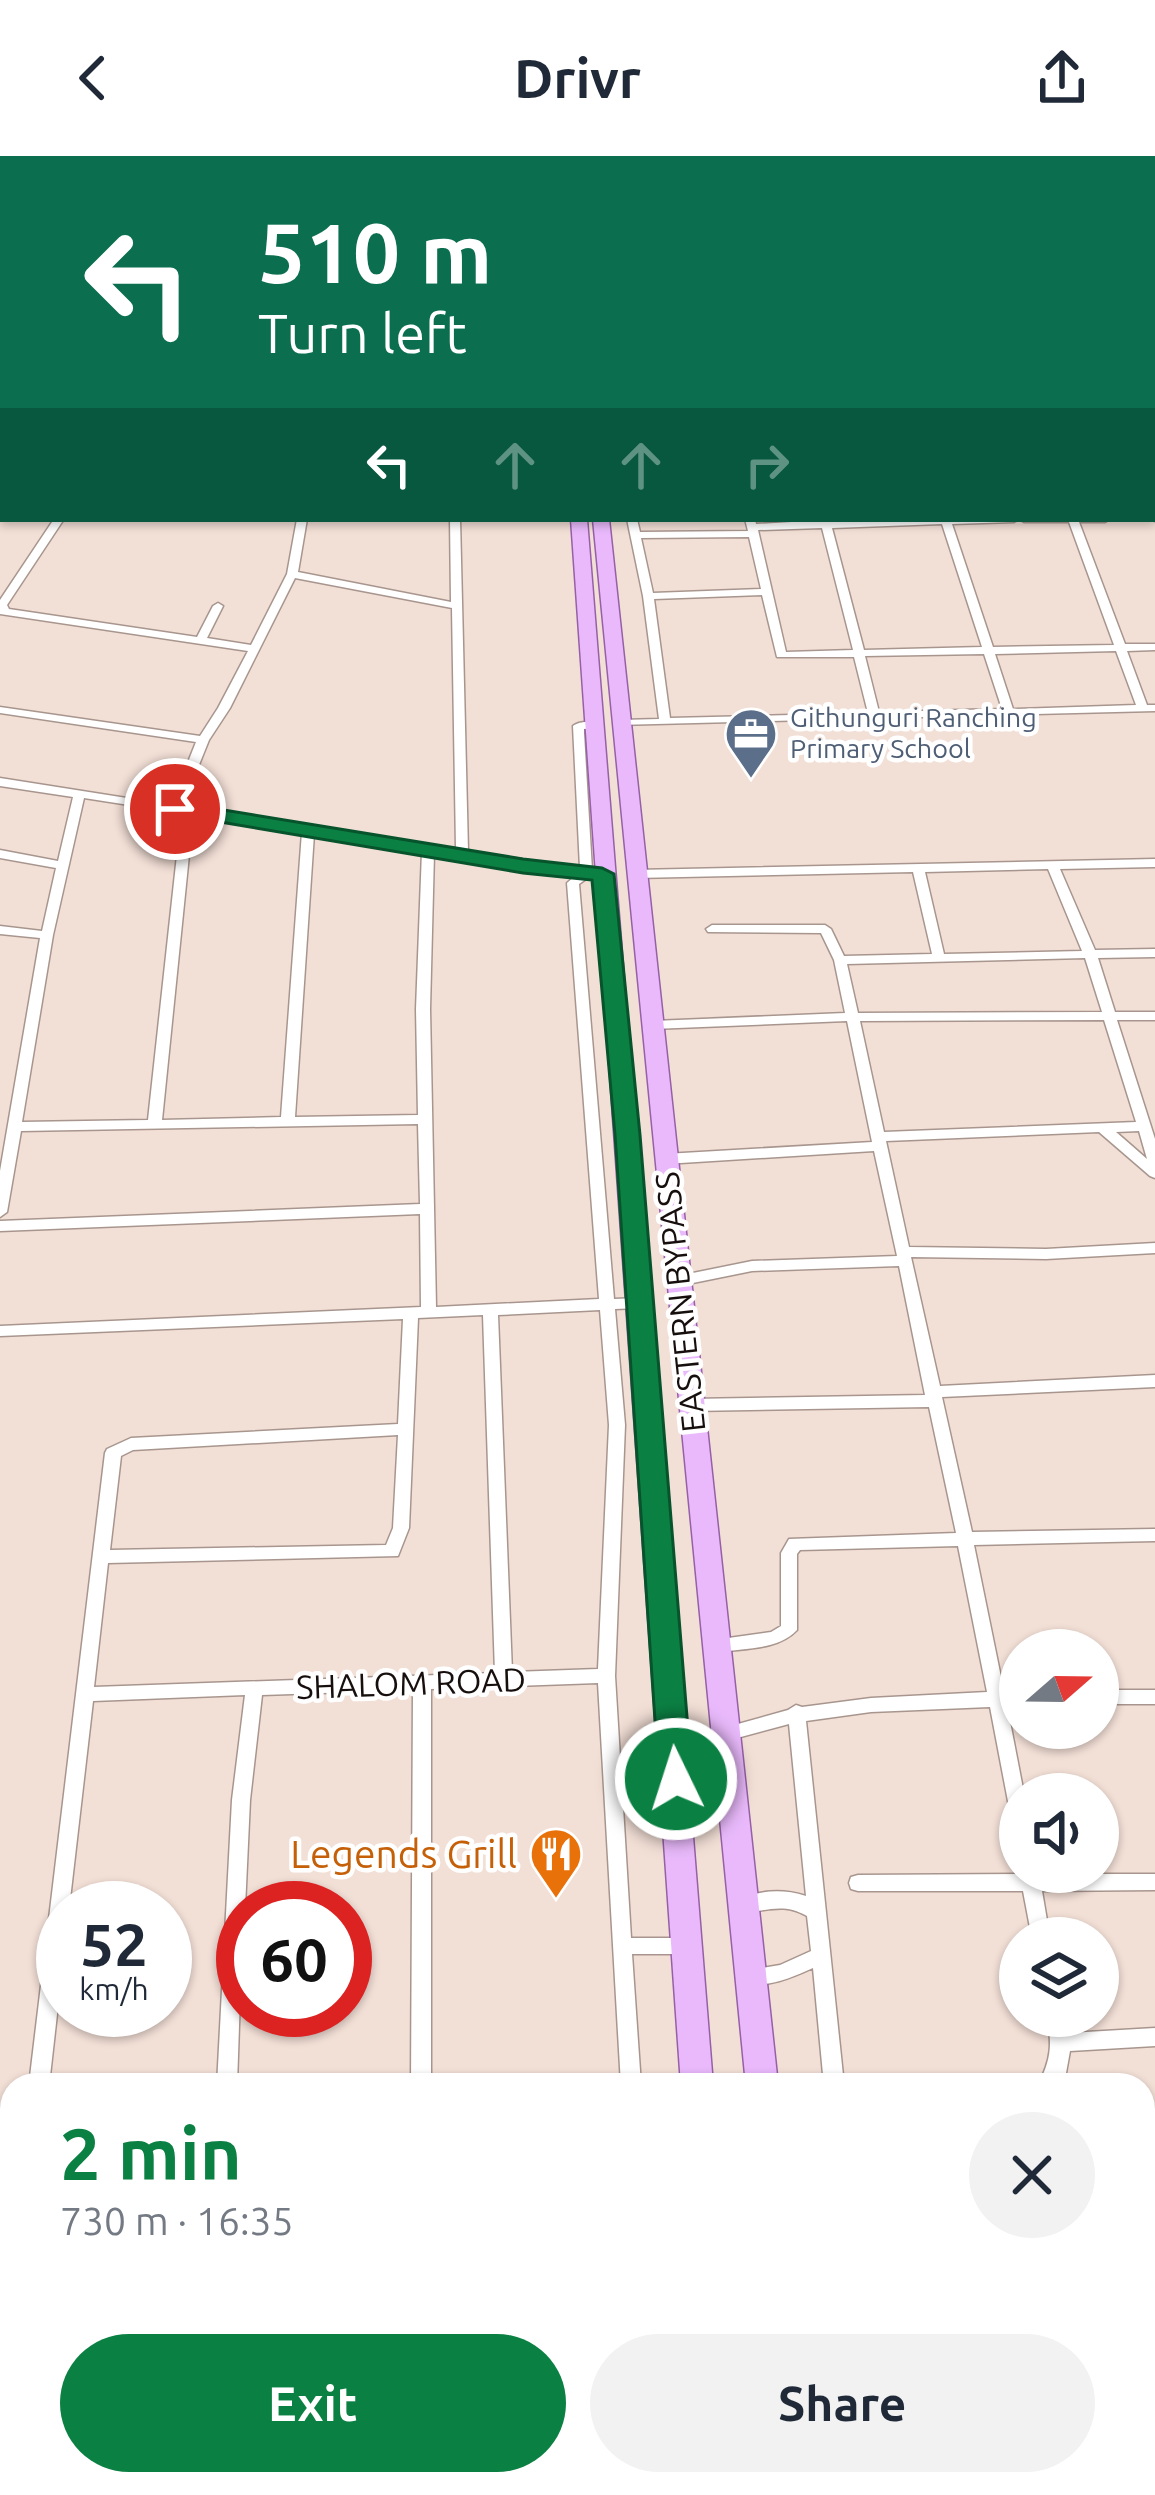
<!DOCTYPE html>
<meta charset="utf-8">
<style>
:root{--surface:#fff;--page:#f2f2f3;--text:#1f2937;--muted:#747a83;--accent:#0b8043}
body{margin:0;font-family:Ubuntu,sans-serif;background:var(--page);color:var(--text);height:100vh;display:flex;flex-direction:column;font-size:45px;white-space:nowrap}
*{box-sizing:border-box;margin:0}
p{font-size:39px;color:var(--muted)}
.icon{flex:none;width:66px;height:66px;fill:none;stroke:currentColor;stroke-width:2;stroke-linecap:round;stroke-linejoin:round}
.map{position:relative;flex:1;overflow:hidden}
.details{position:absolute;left:0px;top:1917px;width:1155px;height:423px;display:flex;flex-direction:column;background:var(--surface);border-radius:36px 36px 0 0;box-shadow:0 3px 9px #0004}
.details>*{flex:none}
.hud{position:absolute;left:0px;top:0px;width:1155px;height:366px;box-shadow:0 3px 9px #0004;background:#0b6e4f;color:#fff;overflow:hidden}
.needle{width:78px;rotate:70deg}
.fabs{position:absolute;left:999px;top:1473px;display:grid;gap:24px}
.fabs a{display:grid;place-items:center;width:120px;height:120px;border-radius:50%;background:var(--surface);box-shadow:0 3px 9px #0004;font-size:60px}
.speed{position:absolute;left:36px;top:1725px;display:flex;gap:24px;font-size:60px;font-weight:700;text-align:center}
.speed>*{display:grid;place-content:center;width:156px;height:156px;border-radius:50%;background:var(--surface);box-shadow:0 3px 9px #0004;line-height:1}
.speed small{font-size:30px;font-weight:400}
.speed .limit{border:18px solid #d22;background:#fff;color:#111}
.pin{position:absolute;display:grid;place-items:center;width:102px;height:102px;color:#fff;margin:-51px;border:6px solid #fff;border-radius:50%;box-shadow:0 3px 12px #0007}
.me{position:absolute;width:132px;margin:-66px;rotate:356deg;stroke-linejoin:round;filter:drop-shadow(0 0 9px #0008)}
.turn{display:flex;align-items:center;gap:42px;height:252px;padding:0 60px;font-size:54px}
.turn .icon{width:156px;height:156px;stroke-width:2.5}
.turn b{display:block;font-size:84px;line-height:102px}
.lanes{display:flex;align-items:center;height:114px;padding:0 60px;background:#0003;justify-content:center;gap:60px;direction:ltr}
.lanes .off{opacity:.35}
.round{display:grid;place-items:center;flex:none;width:126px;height:126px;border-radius:63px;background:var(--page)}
.headline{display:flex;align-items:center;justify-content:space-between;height:204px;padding:0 60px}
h1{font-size:72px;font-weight:600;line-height:90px;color:var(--accent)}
.cta{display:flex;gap:24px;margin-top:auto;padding:24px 60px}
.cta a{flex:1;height:138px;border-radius:72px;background:var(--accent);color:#fff;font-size:48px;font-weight:600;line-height:138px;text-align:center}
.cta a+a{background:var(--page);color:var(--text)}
header{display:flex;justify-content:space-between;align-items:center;height:156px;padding:0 60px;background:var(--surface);font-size:54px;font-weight:600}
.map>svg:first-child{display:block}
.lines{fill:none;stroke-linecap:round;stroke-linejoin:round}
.minor-casing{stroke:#a8968e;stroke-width:3}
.primary-casing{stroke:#9560a6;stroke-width:3}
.minor{fill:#fff;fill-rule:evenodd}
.primary{fill:#e9b9fb;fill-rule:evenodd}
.route{fill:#0b8043;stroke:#07532c;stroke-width:3}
.labels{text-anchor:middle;stroke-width:9;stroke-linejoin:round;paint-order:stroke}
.far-service-label{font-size:27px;fill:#4e5e75;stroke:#fff;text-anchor:start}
.street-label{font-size:33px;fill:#160f0d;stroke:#fff}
.near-food-label{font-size:39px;fill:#c56008;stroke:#fff;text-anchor:end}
</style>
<header><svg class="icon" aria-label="back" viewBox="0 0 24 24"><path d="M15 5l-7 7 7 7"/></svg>Drivr<svg class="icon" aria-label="share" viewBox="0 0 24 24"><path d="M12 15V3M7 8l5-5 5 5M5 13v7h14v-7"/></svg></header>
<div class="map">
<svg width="1155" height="2339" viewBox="0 0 1155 2339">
<rect width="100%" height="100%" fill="#f2dfd6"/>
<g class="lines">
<g class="minor-casing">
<g id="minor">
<path d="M227,0H235L234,3H226Z"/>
<rect x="322" y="0" width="8" height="3"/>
<rect x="443" y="0" width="8" height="3"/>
<rect x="588" y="0" width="8" height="3"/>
<rect x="674" y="0" width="8" height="3"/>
<path d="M732,0H740L741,3H733Z"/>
<path d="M828,0H836L838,3H830Z"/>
<path d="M925,0H933L934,3H926Z"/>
<path d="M1021,0H1029L1030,3H1022Z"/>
<path d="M1118,0H1126L1128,3H1120Z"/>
<path d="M105,1H113L114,3H101Z"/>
<rect x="1152" y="51" width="3" height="4"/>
<path d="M1152,111L1155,112V123L1152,122Z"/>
<path d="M1155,165V171L1152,172V166Z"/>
<rect x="0" y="203" width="3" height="6"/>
<rect x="1152" y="210" width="3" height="6"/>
<path d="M3,243V251L0,252V244Z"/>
<path d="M1152,359H1155V365L1148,363H1152Z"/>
<path d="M54,363H64L7,449L9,453L197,481L213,450L218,447L223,450L207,482L251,489L287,418L297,363H307L298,416L451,446L450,363H460L468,695L580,712L573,570C579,565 595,564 601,569L595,572L584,573V577L592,714L607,715L609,718L603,722L589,721L579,728L614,1143L639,1142L646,1147L639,1152L615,1153L625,1269L615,1520L631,1782H687L694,1784L696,1790L694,1796L687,1798H632L641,1929H621L598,1527L431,1533V1929H411L413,1534L262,1539L250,1644L245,1752H243L237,1929H217L232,1644L245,1539L93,1545L69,1752H63V1805L49,1929H29L105,1297L107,1293L131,1282L398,1268L403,1163L0,1180V1170L421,1151L420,1058L0,1075V1065L420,1048L418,968L21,975L7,1056L0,1061V1015L40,782L0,778V770L42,775L56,712L0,702V694L58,705L73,641L0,630V622L171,649L196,586L0,557V551L200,580L218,552L248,495L0,458V444ZM295,422L452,452L456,693L182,651L209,584L230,552ZM84,642L302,676L281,961L162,964L189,699L183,695L177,699L148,964L22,966L53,779ZM314,678L422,695L416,853L418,959L295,961ZM434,697L576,719L567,727L599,1143L436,1151L430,853ZM600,1154L609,1269L598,1513L512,1516L498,1159ZM483,1159L495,1517L94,1531L108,1407L398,1400L409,1372L418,1162ZM398,1279L393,1372L386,1389L110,1394L121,1300L133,1294Z"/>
<path d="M627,363H637L640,376L748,375L745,363H755L756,368L826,364L1110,363L1105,366H1079L1125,488H1155V494L1127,495L1147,549H1155V555L617,569L615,567L621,564L659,563L643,440ZM1019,363L1024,366H1069L1114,489L993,491L952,368L1014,366ZM942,368L982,491L864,494L832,372ZM822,372L853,494L786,496L758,374ZM749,381L761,433L653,437L641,382ZM762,439L777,501H854L868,557L670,562L654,443ZM1116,495L1136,549L1013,553L995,498ZM984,498L1002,553L879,556L865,500Z"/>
<path d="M1155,703V711L1060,713L1095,794L1155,793V801L1098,802L1115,856H1155V864H1117L1155,983V1022L1150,1020L1099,976L886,985L909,1091L1046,1093L1155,1087V1097L1046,1103L911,1101L940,1230L1155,1219V1231L942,1241L972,1376L1155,1373V1385L974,1389L1004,1536H1020V1550H1007L1024,1638H1020V1669L1014,1667L1011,1661L990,1551L871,1556L806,1565L844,1929H824L813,1812C791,1822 768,1832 744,1827L742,1821L744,1815L780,1809L811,1795L807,1760C779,1744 763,1759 736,1755L734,1749L736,1743C760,1735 781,1732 806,1740L789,1568L726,1585L720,1583L717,1578L720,1573L788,1554L796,1549L802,1551L871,1542L987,1536L958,1390L800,1394L797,1398V1474C778,1494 746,1492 720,1496L714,1494L712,1489L714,1484L771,1476L781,1470V1397L789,1383L956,1377L929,1251L691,1255L686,1253L683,1249L686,1245L691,1243L925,1239L899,1110L752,1115L678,1130L671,1125L678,1120L752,1105L897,1100L874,995L665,1008L658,1003L665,998L872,986L847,865L653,873L646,869L653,865L845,857L834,804L821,777L708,776L706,773L712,769H825L831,773L844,800L932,798L913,716L636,722L630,718L636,714ZM1048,713L1082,795L944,798L925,716ZM1085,802L1102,856L858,857L847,808ZM1104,864L1136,966L884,976L860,865ZM1139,975L1147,1003L1116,976Z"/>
<rect x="1098" y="1534" width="57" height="14"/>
<path d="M1020,1716H1038L1039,1718H1155V1734L1042,1735L1050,1782H1032L1023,1735H858L851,1733L849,1727L851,1721L858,1719L1020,1718Z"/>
<path d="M1046,1860H1066L1069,1877L1155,1872V1890L1070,1895L1066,1917L1059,1929H1038C1051,1904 1053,1887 1046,1860Z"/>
<path d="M1143,2080L1155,2081V2101L1143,2100Z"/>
<path d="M12,2146V2246L8,2264L0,2267V2169L5,2150Z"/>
<path d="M196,2328H218L217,2339H195Z"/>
<rect x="410" y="2328" width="22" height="11"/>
<path d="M648,2328H670L671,2339H649Z"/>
<path d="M880,2328H902L904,2339H882Z"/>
</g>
</g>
<g class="primary-casing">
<g id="primary">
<rect x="556" y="0" width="12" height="3"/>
<path d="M571,363H587L713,1929H681Z"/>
<path d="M593,363H609L778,1929H746Z"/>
<path d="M710,2328H746L747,2339H711Z"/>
<path d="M786,2328H822L823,2339H787Z"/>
</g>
</g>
<use href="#minor" class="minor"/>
<use href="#primary" class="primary"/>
</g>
<path class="route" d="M175,646L523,703L602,712L614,718L640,979L692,1623L687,1633L676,1637L664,1633L659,1623L615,979L592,724L523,717L167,657L164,653Z"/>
<defs>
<g id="office-pin" transform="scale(2.7)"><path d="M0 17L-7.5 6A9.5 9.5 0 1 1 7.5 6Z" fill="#5c6f8a" stroke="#fff"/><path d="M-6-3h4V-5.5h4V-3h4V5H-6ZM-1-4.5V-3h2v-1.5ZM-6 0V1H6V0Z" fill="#fff"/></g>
<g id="restaurant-pin" transform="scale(2.7)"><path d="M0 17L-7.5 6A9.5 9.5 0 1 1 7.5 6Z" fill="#e8710a" stroke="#fff"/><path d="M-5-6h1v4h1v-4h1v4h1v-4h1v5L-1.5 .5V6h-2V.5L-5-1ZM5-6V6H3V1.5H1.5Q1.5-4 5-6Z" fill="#fff"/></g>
</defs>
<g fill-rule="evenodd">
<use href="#office-pin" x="751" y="578"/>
<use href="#restaurant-pin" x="556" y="1698"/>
</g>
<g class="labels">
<g class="far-service-label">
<text x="790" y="571">Githunguri Ranching<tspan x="790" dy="31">Primary School</tspan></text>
</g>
<g class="street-label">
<text transform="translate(680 1146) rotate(-96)" y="12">EASTERN BYPASS</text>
<text transform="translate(411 1527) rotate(-2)" y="12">SHALOM ROAD</text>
</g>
<g class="near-food-label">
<text x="517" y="1712">Legends Grill</text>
</g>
</g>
</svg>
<div class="fabs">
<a><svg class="needle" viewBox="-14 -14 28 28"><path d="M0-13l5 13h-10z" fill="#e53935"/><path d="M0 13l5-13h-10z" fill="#747a83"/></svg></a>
<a><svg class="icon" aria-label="sound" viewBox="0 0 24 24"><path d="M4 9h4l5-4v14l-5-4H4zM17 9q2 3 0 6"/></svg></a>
<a><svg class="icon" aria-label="layers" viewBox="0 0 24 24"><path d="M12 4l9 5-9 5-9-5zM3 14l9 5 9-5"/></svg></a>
</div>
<div class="speed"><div>52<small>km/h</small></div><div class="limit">60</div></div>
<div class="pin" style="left:175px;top:653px;background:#d93025"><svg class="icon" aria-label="arrive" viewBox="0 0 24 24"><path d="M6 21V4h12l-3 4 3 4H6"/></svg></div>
<svg class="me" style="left:676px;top:1623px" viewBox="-20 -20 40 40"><circle r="17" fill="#0b8043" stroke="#fff" stroke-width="3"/><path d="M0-11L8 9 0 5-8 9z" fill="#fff"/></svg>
<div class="hud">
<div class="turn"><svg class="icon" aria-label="left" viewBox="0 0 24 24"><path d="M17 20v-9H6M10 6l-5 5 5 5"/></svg><div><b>510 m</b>Turn left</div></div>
<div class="lanes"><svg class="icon" aria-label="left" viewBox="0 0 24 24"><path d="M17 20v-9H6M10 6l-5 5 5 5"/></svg><svg class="icon off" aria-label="ahead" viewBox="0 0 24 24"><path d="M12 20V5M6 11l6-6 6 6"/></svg><svg class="icon off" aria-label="ahead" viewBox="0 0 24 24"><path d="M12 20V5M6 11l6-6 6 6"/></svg><svg class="icon off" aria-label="right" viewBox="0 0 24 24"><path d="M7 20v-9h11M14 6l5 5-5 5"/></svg></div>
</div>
<section class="details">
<div class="headline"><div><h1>2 min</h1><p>730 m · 16:35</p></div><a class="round"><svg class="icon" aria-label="close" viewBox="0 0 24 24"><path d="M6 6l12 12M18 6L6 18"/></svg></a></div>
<div class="cta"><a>Exit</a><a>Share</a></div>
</section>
</div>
